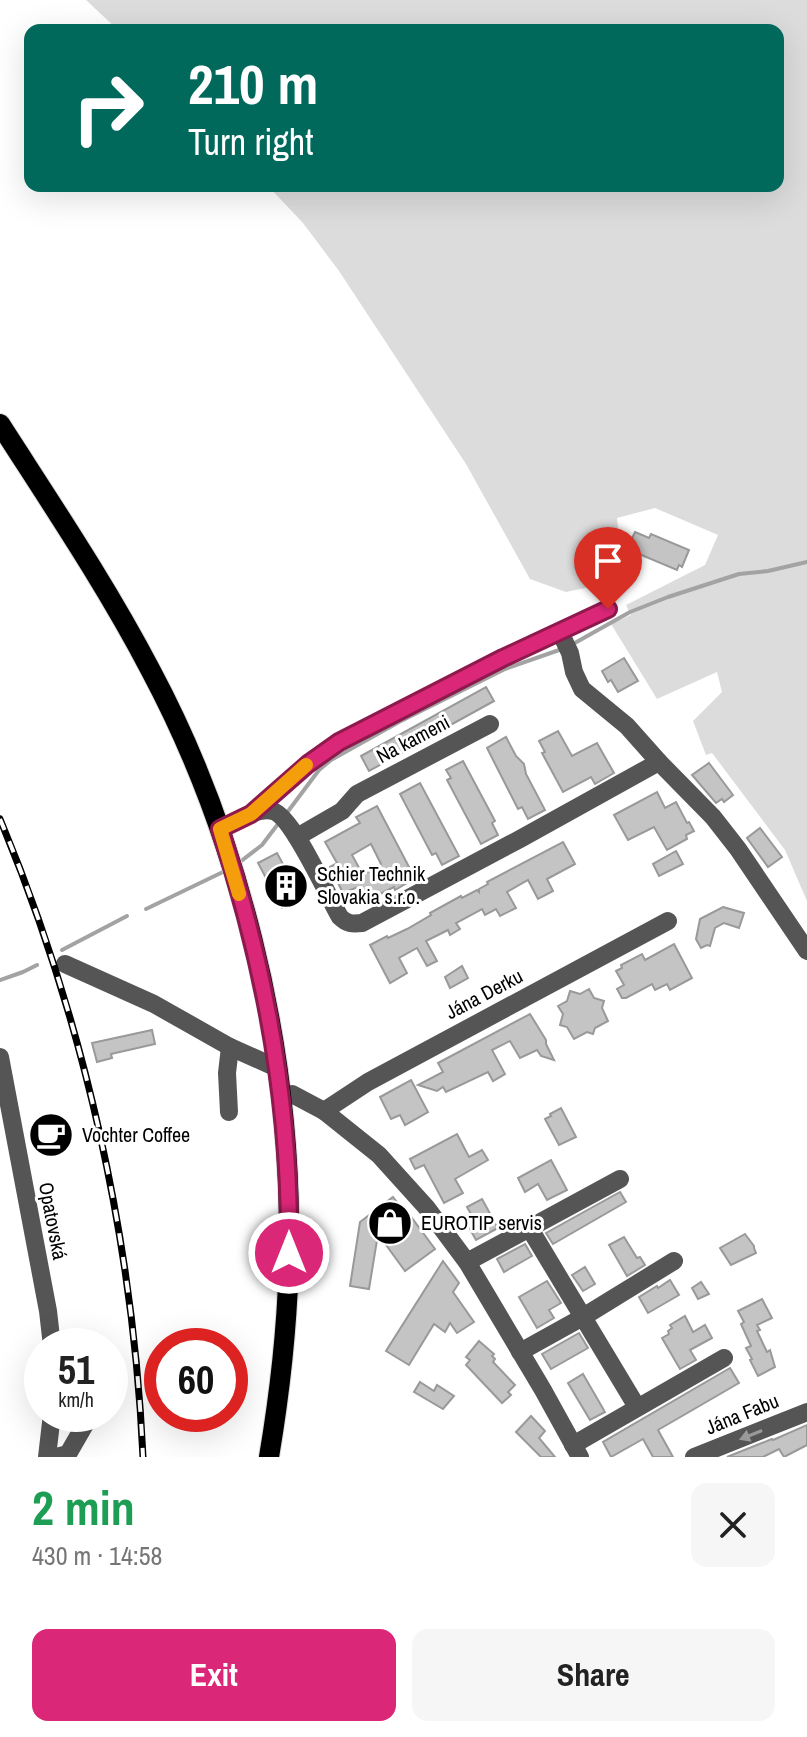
<!DOCTYPE html>
<meta charset="utf-8">
<style>
:root{--surface:#fff;--page:#f6f6f6;--text:#222;--muted:#767676;--accent:#db2777}
body{margin:0;font-family:"Archivo Narrow",sans-serif;background:var(--page);color:var(--text);height:100vh;display:flex;flex-direction:column;font-size:30px;white-space:nowrap}
*{box-sizing:border-box;margin:0}
p{font-size:26px;color:var(--muted)}
.icon{flex:none;width:44px;height:44px;fill:none;stroke:currentColor;stroke-width:2;stroke-linecap:round;stroke-linejoin:round}
.map{position:relative;height:1457px;overflow:hidden}
.sheet{display:flex;flex-direction:column;background:var(--surface);flex:1}
.sheet>*{flex:none}
.top-card{position:absolute;left:24px;top:24px;width:760px;height:168px;border-radius:16px;box-shadow:0 8px 32px #0002;background:#00695c;color:#fff;overflow:hidden}
.speed{position:absolute;left:24px;top:1328px;display:flex;gap:16px;font-size:40px;font-weight:700;text-align:center}
.speed>*{display:grid;place-content:center;width:104px;height:104px;border-radius:50%;background:var(--surface);box-shadow:0 8px 32px #0002;line-height:1}
.speed small{font-size:20px;font-weight:400}
.speed .limit{border:12px solid #d22;background:#fff;color:#111}
.pin{position:absolute;display:grid;place-items:center;width:68px;height:68px;color:#fff;margin:-82px -34px;border-radius:50% 50% 50% 0;rotate:-45deg;box-shadow:0 0 8px #0007}
.pin .icon{rotate:45deg}
.me{position:absolute;width:88px;margin:-44px;rotate:0deg;stroke-linejoin:round;filter:drop-shadow(0 0 6px #0008)}
.turn{display:flex;align-items:center;gap:28px;height:168px;padding:0 32px;font-size:36px}
.turn .icon{width:104px;height:104px;stroke-width:2.5}
.turn b{display:block;font-size:56px;line-height:68px}
.round{display:grid;place-items:center;flex:none;width:84px;height:84px;border-radius:16px;background:var(--page)}
.head{display:flex;align-items:center;justify-content:space-between;height:136px;padding:0 32px}
h1{font-size:48px;font-weight:700;line-height:60px;color:#1e9e55}
.primary-button{display:flex;gap:16px;margin-top:auto;padding:16px 32px}
.primary-button a{flex:1;height:92px;border-radius:16px;background:var(--accent);color:#fff;font-size:32px;font-weight:700;line-height:92px;text-align:center}
.primary-button a+a{background:var(--page);color:var(--text)}
.map>svg:first-child{display:block}
.green{fill:#dcdcdc}
.lines{fill:none;stroke-linecap:round;stroke-linejoin:round}
.stream{stroke:#a3a3a3;stroke-width:4}
.building{fill:#c4c4c4;stroke:#999;stroke-width:2;fill-rule:evenodd}
.major-casing{stroke:#dbdbdb;stroke-width:22}
.minor{stroke:#555;stroke-width:18}
.major{stroke:#000;stroke-width:20}
.rail-casing{stroke:#000;stroke-width:7}
.rail{stroke:#fff;stroke-width:4;stroke-dasharray:12;stroke-linecap:butt}
.oneway{fill:#999}
.route-casing{stroke:#8e194d;stroke-width:20}
.route{stroke:#db2777;stroke-width:14}
.slow{stroke:#f59e0b;stroke-width:14}
.labels{text-anchor:middle;stroke-width:6;stroke-linejoin:round;paint-order:stroke}
.street-label{font-size:20px;fill:#000;stroke:#fff}
.poi-label{font-size:20px;fill:#000;stroke:#fff;text-anchor:start}
</style>
<div class="map">
<svg width="807" height="1457" viewBox="0 0 807 1457">
<rect width="100%" height="100%" fill="#fff"/>
<path class="green" d="M86,0H807V901L785,850L712,753L706,755L693,721L722,692L717,672L657,699L611,624L631,615L626,605L705,565L718,535L655,508L617,518L622,567L620,581L566,592L530,579L466,464L339,271L303,223L268,186H778V30H118Z"/>
<g class="lines">
<g class="stream">
<path d="M573,644L630,612L668,597L739,574L768,571L807,562"/>
<path d="M286,814L319,770L331,760L399,722L505,669L562,649"/>
<path d="M236,865L262,845L278,824"/>
<path d="M146,909L225,871"/>
<path d="M62,950L127,916"/>
<path d="M0,980L23,972L37,965"/>
</g>
</g>
<g class="building">
<path d="M635,532L649,538L651,534L689,550L682,567L679,565L677,570L627,549Z"/>
<path d="M624,658L638,681L618,692L611,680L608,682L602,671Z"/>
<path d="M486,687L494,701L425,739L423,735L424,741L369,771L361,756Z"/>
<path d="M558,731L572,756L597,743L614,773L595,784L591,777L563,792L542,753L545,752L539,741Z"/>
<path d="M506,737L516,756L524,764L526,774L545,810L528,819L522,807L518,809L487,748Z"/>
<path d="M463,761L495,821L492,823L498,835L481,844L447,780L451,778L446,770Z"/>
<path d="M709,763L733,795L724,802L722,799L716,803L692,775Z"/>
<path d="M420,783L459,856L442,865L436,853L432,855L400,794Z"/>
<path d="M657,792L665,808L676,802L687,823L689,822L694,831L686,835L687,839L667,850L654,827L628,840L614,815Z"/>
<path d="M377,806L409,867L406,869L412,880L395,890L394,887L366,901L358,887L343,893L330,867L337,863L325,842L360,823L356,817ZM371,844L381,864L363,875L352,855Z"/>
<path d="M760,828L782,857L768,867L747,838Z"/>
<path d="M563,842L575,864L547,879L553,891L538,899L528,880L507,892L516,908L500,916L496,909L485,915L482,909L456,923L460,929L450,935L448,930L426,941L437,961L427,966L417,948L399,958L407,973L390,983L370,945L387,936L388,938L407,929L431,915L430,913L461,896L462,898L477,890L479,892V889L488,884L487,882Z"/>
<path d="M676,851L683,864L659,876L653,864Z"/>
<path d="M277,853L292,881L298,877L305,891L299,894L301,898L282,908L258,863Z"/>
<path d="M723,907L744,913L739,928L724,923L715,928L710,946L707,945L701,948L696,939L700,919Z"/>
<path d="M674,944L692,978L670,990L667,984L655,990L652,984L626,998H622L617,989L624,985L616,971L622,968L621,965L642,954L645,960Z"/>
<path d="M462,966L468,978L450,988L445,977Z"/>
<path d="M589,989L594,998L604,1001L602,1008L608,1021L595,1028L593,1034L587,1032L574,1039L567,1027L560,1025L563,1014L558,1006L567,1001L570,991L580,994Z"/>
<path d="M530,1014L546,1040V1044L554,1060L541,1056L537,1050L520,1058L510,1041L492,1050L505,1074L493,1081L488,1072L446,1092L443,1087L437,1091L418,1085L443,1072L438,1063Z"/>
<path d="M152,1030L155,1044L111,1054L112,1058L97,1062L92,1043Z"/>
<path d="M411,1080L428,1112L405,1125L400,1115L391,1119L380,1097Z"/>
<path d="M561,1108L576,1137L559,1145L545,1119L551,1116L550,1114Z"/>
<path d="M59,1125L62,1138L42,1142L38,1130Z"/>
<path d="M457,1134L469,1157L482,1150L488,1160L455,1179L463,1193L444,1203L424,1165L415,1169L410,1159Z"/>
<path d="M551,1160L567,1190L547,1200L538,1184L525,1192L518,1178Z"/>
<path d="M620,1192L626,1202L553,1244L546,1233Z"/>
<path d="M393,1197L407,1215L409,1214L435,1249L405,1271L378,1234L369,1289L350,1286L360,1222Z"/>
<path d="M482,1199L498,1228L476,1240L467,1224L472,1216L467,1207Z"/>
<path d="M745,1234L754,1246V1248L756,1253L731,1265L720,1248Z"/>
<path d="M624,1237L637,1258L640,1257L645,1265L627,1276L609,1245Z"/>
<path d="M525,1244L532,1256L504,1272L497,1259Z"/>
<path d="M443,1261L459,1283L453,1292L474,1322L457,1333L450,1323L445,1332L434,1324L409,1365L386,1351Z"/>
<path d="M585,1267L595,1284L583,1291L572,1275Z"/>
<path d="M670,1280L679,1295L648,1313L639,1297L657,1286L658,1288Z"/>
<path d="M547,1281L561,1303L549,1310L554,1318L537,1328L519,1297Z"/>
<path d="M701,1282L709,1294L698,1299L692,1288Z"/>
<path d="M762,1299L772,1318L757,1325L760,1330L757,1331L767,1352L770,1350L775,1367L758,1376L750,1360L752,1359L746,1348L751,1346L741,1324L744,1322L738,1311Z"/>
<path d="M685,1316L693,1332L705,1325L712,1338L690,1350L696,1360L680,1369L662,1338L669,1334L668,1331L672,1328L670,1325Z"/>
<path d="M579,1333L588,1348L551,1369L542,1354Z"/>
<path d="M479,1341L494,1354L492,1356L495,1359L493,1362L515,1385L508,1392L511,1395L502,1403L466,1365L470,1360L466,1357Z"/>
<path d="M730,1368L739,1383L658,1430L673,1457H653L643,1439L611,1457L603,1442Z"/>
<path d="M583,1374L605,1412L590,1420L568,1383Z"/>
<path d="M420,1382L434,1391L437,1385L454,1396L443,1409L414,1392Z"/>
<path d="M531,1416L545,1431L539,1438L555,1457H541L516,1432Z"/>
<path d="M807,1425V1445L784,1457L779,1449L763,1457H727L772,1439L773,1440Z"/>
</g>
<g class="lines">
<g class="major-casing">
<path id="major" d="M0,424C52,505 106,585 151,671C238,834 288,1038 289,1223C290,1301 282,1380 269,1457"/>
</g>
<g class="minor">
<path d="M560,632L570,653L574,672L582,689L627,726L659,762L713,817L738,849L807,951"/>
<path d="M253,812L308,764L339,742L503,658L608,609"/>
<path d="M220,829C234,822 257,807 273,811C293,817 328,897 340,917C347,924 352,924 362,923L520,839L659,762"/>
<path d="M297,837L342,811L357,794L490,724"/>
<path d="M65,964L154,1004L230,1047L277,1068"/>
<path d="M0,1057L48,1311L52,1346L73,1343L88,1346"/>
<path d="M281,1096L292,1094L324,1111L379,1155L426,1207L467,1262L543,1390L580,1457"/>
<path d="M324,1111L368,1082L668,921"/>
<path d="M229,1112L227,1073L230,1047"/>
<path d="M530,1229L637,1407"/>
<path d="M467,1262L620,1179"/>
<path d="M520,1352L583,1317L674,1261"/>
<path d="M573,1445L724,1358"/>
<path d="M47,1457L52,1414"/>
<path d="M56,1457L68,1454L91,1414"/>
<path d="M694,1457L807,1412"/>
</g>
<use href="#major" class="major"/>
<g class="rail-casing">
<path id="rail" d="M0,819C84,1020 133,1239 143,1457"/>
</g>
<use href="#rail" class="rail"/>
</g>
<defs><path id="oneway-solid" d="M-6-.8H1V-3.2L6.5 0L1 3.2V.8H-6Z" transform="scale(2)"/></defs>
<use class="oneway" href="#oneway-solid" transform="translate(751 1435) rotate(158)"/>
<g class="lines">
<g class="route-casing">
<path id="route" d="M289,1253C291,1108 265,965 220,829L251,814L308,764L339,742L503,658L608,609"/>
</g>
<use href="#route" class="route"/>
<path class="slow" d="M239,894L220,829L251,814L306,765"/>
</g>
<defs>
<g id="building-disc" transform="scale(2.3)"><circle r="9.5" fill="#000" stroke="#fff"/><path d="M-4-6H4V6H1V3H-1V6H-4ZM-2.5-4.3h1.7v1.8h-1.7ZM.8-4.3h1.7v1.8H.8ZM-2.5-1h1.7V.8h-1.7ZM.8-1h1.7V.8H.8Z" fill="#fff"/></g>
<g id="cafe-disc" transform="scale(2.3)"><circle r="9.5" fill="#000" stroke="#fff"/><path d="M-5.5-4.5H6V0H3Q3 3.5 0 3.5H-2.5Q-5.5 3.5-5.5 0ZM3-3.2v2h1.7v-2ZM-6 4.5H4V6H-6Z" fill="#fff"/></g>
<g id="shop-disc" transform="scale(2.3)"><circle r="9.5" fill="#000" stroke="#fff"/><path d="M-5-2.5h2.3a2.7 3.5 0 0 1 5.4 0H5L5.5 6h-11ZM-1.5-2.5h3a1.5 2.3 0 0 0-3 0Z" fill="#fff"/></g>
</defs>
<g fill-rule="evenodd">
<use href="#building-disc" x="286" y="886"/>
<use href="#cafe-disc" x="51" y="1135"/>
<use href="#shop-disc" x="390" y="1223"/>
</g>
<g class="labels">
<g class="street-label">
<text transform="translate(413 739) rotate(-28)" y="7">Na kameni</text>
<text transform="translate(484 994) rotate(-28)" y="7">Jána Derku</text>
<text transform="translate(53 1221) rotate(79)" y="7">Opatovská</text>
<text transform="translate(742 1414) rotate(-22)" y="7">Jána Fabu</text>
</g>
<g class="poi-label">
<text x="317" y="881">Schier Technik<tspan x="317" dy="23">Slovakia s.r.o.</tspan></text>
<text x="82" y="1142">Vochter Coffee</text>
<text x="421" y="1230">EUROTIP servis</text>
</g>
</g>
</svg>
<div class="speed"><div>51<small>km/h</small></div><div class="limit">60</div></div>
<div class="pin" style="left:608px;top:609px;background:#d93025"><svg class="icon" aria-label="arrive" viewBox="0 0 24 24"><path d="M6 21V4h12l-3 4 3 4H6"/></svg></div>
<svg class="me" style="left:289px;top:1253px" viewBox="-20 -20 40 40"><circle r="17" fill="#db2777" stroke="#fff" stroke-width="3"/><path d="M0-11L8 9 0 5-8 9z" fill="#fff"/></svg>
<div class="top-card">
<div class="turn"><svg class="icon" aria-label="right" viewBox="0 0 24 24"><path d="M7 20v-9h11M14 6l5 5-5 5"/></svg><div><b>210 m</b>Turn right</div></div>
</div>
</div>
<section class="sheet">
<div class="head"><div><h1>2 min</h1><p>430 m · 14:58</p></div><a class="round"><svg class="icon" aria-label="close" viewBox="0 0 24 24"><path d="M6 6l12 12M18 6L6 18"/></svg></a></div>
<div class="primary-button"><a>Exit</a><a>Share</a></div>
</section>
